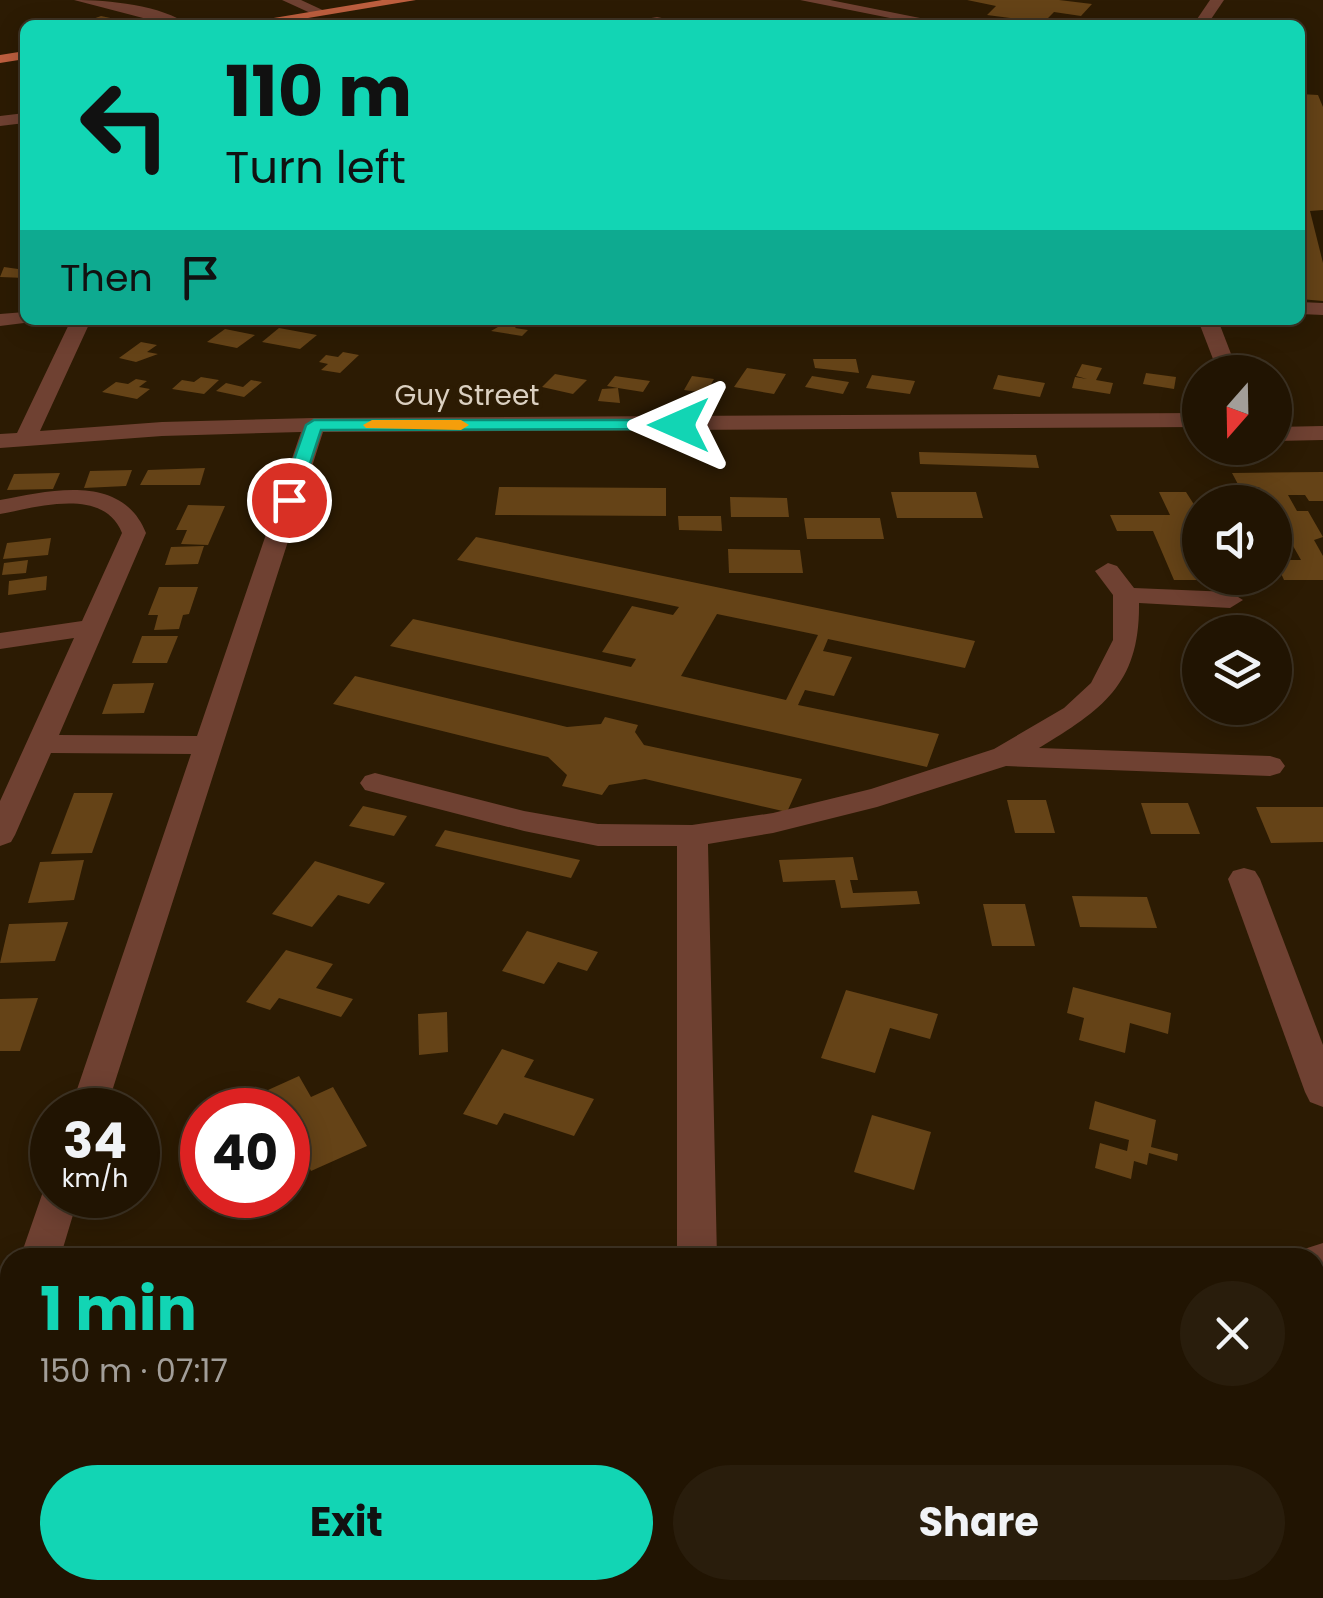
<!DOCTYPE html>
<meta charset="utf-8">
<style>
:root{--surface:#211402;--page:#291d0c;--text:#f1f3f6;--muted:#a29e99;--line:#3e3324;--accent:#12d5b4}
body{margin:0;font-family:Poppins,sans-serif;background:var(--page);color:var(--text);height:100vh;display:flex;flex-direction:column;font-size:38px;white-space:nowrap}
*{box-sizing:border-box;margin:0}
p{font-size:32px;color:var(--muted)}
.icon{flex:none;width:55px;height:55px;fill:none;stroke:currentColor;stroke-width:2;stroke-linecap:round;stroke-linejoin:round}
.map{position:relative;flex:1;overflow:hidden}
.side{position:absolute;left:0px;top:1248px;width:1325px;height:352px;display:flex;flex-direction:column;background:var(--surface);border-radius:30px 30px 0 0;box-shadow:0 5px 25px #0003,0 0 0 2px var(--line)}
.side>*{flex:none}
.banner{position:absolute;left:20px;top:20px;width:1285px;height:305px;border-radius:15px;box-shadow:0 5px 25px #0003,0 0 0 2px var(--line);background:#12d5b4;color:#111;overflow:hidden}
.needle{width:65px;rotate:200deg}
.tools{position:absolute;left:1182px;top:355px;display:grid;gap:20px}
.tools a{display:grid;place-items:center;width:110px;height:110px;border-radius:50%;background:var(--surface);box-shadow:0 5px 25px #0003,0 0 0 2px var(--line);font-size:50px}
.speed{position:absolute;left:30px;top:1088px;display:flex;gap:20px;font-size:50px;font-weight:700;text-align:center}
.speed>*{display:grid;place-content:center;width:130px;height:130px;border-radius:50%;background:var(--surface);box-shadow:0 5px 25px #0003,0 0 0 2px var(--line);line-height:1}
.speed small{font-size:25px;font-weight:400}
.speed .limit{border:15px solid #d22;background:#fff;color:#111}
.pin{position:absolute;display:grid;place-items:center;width:85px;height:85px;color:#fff;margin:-42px;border:5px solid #fff;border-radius:50%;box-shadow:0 2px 10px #0007}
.me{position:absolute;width:110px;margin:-55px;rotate:270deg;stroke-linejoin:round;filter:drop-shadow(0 0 8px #0008)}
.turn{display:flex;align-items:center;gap:35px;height:210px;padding:0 40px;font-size:45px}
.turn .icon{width:130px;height:130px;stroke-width:2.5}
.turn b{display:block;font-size:70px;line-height:85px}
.then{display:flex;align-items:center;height:95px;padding:0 40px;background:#0003;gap:20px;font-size:38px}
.round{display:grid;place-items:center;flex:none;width:105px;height:105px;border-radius:52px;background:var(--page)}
.head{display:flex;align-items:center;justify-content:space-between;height:170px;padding:0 40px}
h1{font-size:60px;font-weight:700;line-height:75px;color:var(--accent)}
.action{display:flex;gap:20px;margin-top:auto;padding:20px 40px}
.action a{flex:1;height:115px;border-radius:60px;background:var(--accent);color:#111;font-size:40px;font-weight:700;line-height:115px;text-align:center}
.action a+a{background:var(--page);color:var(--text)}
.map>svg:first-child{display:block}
.building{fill:#654317;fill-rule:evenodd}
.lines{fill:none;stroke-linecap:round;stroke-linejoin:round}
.minor{fill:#6f4132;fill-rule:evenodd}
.major{fill:#be5f3f;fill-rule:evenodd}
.route{fill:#12d5b4;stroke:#0c8a75;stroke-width:2.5}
.slow{fill:#f59e0b}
.labels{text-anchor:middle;stroke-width:8;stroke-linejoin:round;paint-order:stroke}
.far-street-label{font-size:28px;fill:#dbd0c1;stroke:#2c1b03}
</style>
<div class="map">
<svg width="1323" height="1598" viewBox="0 0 1323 1598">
<rect width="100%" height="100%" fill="#2c1b03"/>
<g class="building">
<path d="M967,0H1059L1092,4L1081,16L1054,12L1048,18L1060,20L1056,24L987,15L996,6Z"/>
<path d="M101,16L115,19L112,20L127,25H76Z"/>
<path d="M1300,94L1318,95L1323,107V210L1310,211L1323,263V301L1300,299Z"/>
<path d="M4,267L25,270V278L0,277Z"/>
<path d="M510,320L521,321L515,328L528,330L522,336L491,331Z"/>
<path d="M279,328L317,335L300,349L262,342Z"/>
<path d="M225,329L255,335L237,348L207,342Z"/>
<path d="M141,342L157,345L147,352L158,354L136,362L119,358Z"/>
<path d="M343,352L359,355L340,373L321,370L328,364L319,362L326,355L338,357Z"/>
<path d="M813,359H856L859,373L815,368Z"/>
<path d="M1082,364L1102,368L1096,380L1113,383L1110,394L1072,388L1075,377L1087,379L1076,376Z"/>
<path d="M747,368L786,374L774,394L734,387Z"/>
<path d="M1146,373L1176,377L1174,389L1143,384Z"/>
<path d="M555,374L587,380L573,394L542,387Z"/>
<path d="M872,375L915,381L910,394L866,388Z"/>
<path d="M998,375L1045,383L1040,397L993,389Z"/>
<path d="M615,376L650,381L643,392L618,388L620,403L598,401L602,389L618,388L607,386Z"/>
<path d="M692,376L714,379L706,393L684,390Z"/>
<path d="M812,376L849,382L843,394L805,387Z"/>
<path d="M201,377L219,380L204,394L172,389L182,380L194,382Z"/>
<path d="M136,379L147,381L139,387L150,389L137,399L102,392L116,382L128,384Z"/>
<path d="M251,380L262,382L244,397L216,391L226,383L243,387Z"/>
<path d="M919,452L1036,455L1039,468L920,464Z"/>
<path d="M205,468L200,485H140L148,470Z"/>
<path d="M132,470L126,486L84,488L90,471Z"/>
<path d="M1323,472V501H1309L1305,495H1288L1297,511H1308L1323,537L1314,540L1323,556V580H1284L1275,560H1301L1284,530H1275V502H1267L1259,487L1240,488L1232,473Z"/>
<path d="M60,473L53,489L7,490L14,474Z"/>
<path d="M499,487L666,488V516L495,515Z"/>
<path d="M891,492H976L983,518H897Z"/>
<path d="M1159,492H1186L1200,514V580H1174L1153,531H1117L1110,515H1170Z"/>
<path d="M730,497L787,498L789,517H731Z"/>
<path d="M188,505L225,506L208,545L181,544L187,530H176Z"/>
<path d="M678,516H721L722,531L679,530Z"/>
<path d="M804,518H880L884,539H807Z"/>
<path d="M476,537L975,641L965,668L828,639L823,651L852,657L834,696L805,690L798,705L939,734L927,767L390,646L413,619L631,667L636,659L602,652L632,606L673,615L679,607L457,560ZM717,614L818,635L786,700L681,676Z"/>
<path d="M51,538L48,555L3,559L7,543Z"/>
<path d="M204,546L198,564L165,565L171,547Z"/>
<path d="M728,549L800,550L803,573H729Z"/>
<path d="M28,560L26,573L2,575L4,563Z"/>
<path d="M47,576L46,590L8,595L9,581Z"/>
<path d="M159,587H198L189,614L183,615L179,629L154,630L158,615H148Z"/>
<path d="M142,636H178L167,663H132Z"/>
<path d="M355,676L567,727L601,724L605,717L638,725L635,732L644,745L802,779L787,812L645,779L609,785L602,795L562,786L567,775L548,757L333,704Z"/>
<path d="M154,683L144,713L102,714L113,684Z"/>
<path d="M74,793H113L92,853L51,854Z"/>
<path d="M1007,800H1046L1055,833H1015Z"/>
<path d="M1141,803H1188L1200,834H1151Z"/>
<path d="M363,806L407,816L394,836L349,826Z"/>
<path d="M1256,807H1323V842L1271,843Z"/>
<path d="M445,830L580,860L571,878L435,846Z"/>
<path d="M853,857L858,880H850L853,893L917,891L920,904L841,908L835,880L783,882L779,860Z"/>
<path d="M84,860L74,900L28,903L40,862Z"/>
<path d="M315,861L385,883L369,904L338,895L312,927L272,914Z"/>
<path d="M1072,896L1147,897L1157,928L1080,927Z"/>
<path d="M983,904H1025L1035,946H992Z"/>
<path d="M68,922L55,961L0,963L9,924Z"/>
<path d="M527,931L598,952L587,971L558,962L544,984L502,971Z"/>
<path d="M286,950L333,964L316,988L353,999L341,1017L279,998L270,1010L246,1002Z"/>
<path d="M1073,987L1171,1013L1168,1034L1130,1023L1125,1053L1079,1040L1084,1018L1067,1013Z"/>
<path d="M846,990L938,1014L930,1039L890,1028L875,1073L821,1058Z"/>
<path d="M38,998L20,1051H0V999Z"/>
<path d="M447,1012L448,1052L419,1055L418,1014Z"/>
<path d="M502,1049L534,1060L524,1077L594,1099L574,1136L504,1113L497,1125L463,1114Z"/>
<path d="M299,1076L311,1097L333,1087L367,1146L311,1171L301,1150L288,1156V1110H268L277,1106L268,1090Z"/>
<path d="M1095,1101L1156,1120L1151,1147L1178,1154L1177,1161L1149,1153L1147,1165L1134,1161L1131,1179L1095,1168L1100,1143L1127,1151L1129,1140L1089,1129Z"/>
<path d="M872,1115L931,1132L914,1190L854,1172Z"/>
<path d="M1315,1586L1323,1598H1263L1256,1590H1315Z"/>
<path d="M29,1590H133L131,1598H26Z"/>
<rect x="526" y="1590" width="65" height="8"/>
<path d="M1005,1590L1004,1598H943L922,1591Z"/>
</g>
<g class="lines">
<g class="minor">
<path d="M74,0C109,0 161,5 189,25H170Z"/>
<path d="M282,0H301L329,13L317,16Z"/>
<path d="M800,0H830L955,25H925Z"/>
<path d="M1210,0H1224L1207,25H1193Z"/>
<path d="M657,17L695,25H612Z"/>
<path d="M25,113V123L0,126V116Z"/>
<path d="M1300,302L1323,303V315L1300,314Z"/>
<path d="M25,312V320L32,322L0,326V314Z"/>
<path d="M71,320H91L40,431L162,422L314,418L1200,413V427L323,432L106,1110H70L191,754L51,753L15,835L11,842L0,846V801L74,638L0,649V633L82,621L122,533C104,487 38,507 0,514V500C51,490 122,473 146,533L59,735L197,736L301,432L162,436L0,448V434L17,433Z"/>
<path d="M1198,320H1218L1238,372H1218Z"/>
<path d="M1323,426V440L1275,441V427Z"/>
<path d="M1108,563L1117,566L1134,588L1230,592L1243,600L1230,608L1139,603C1140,684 1103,709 1039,748L1270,756L1280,759L1285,766L1280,773L1270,776L1006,766L877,807L773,833L708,844L717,1258H677V846H598L524,831L365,790L360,783L365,776L375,773L524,811L598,824L692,825L773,813L871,789L994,749L1064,708L1091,683L1113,640V595L1095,571Z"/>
<path d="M1244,868L1255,871L1260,879L1323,1045V1107L1310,1102L1305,1092L1228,879L1233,871Z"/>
<path d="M52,1181V1195H79L60,1258H20L46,1183Z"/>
<path d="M1323,1243V1279L1315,1280V1258H1297L1301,1250Z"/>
<rect x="0" y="1268" width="10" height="36"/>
<path d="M10,1330V1395L0,1399V1334Z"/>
<path d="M141,1590H187L185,1598H139Z"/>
<rect x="689" y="1590" width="46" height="8"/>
</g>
<g class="major">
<path d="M382,0H416L266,25H231Z"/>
<path d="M25,51V59L0,63V55Z"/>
</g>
</g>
<path class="route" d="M679,420L685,421V429L321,430L298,500L289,505L280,500L306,425L314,420Z"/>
<path class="slow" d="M372,420H461L469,425L461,430L366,428L363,425Z"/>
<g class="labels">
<g class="far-street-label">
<text x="467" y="405">Guy Street</text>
</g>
</g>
</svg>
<div class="tools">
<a><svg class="needle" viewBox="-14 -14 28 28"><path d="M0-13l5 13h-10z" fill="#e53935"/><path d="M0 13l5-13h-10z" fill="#a29e99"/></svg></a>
<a><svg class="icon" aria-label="sound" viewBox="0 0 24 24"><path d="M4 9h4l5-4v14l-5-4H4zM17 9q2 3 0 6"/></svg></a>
<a><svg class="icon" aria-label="layers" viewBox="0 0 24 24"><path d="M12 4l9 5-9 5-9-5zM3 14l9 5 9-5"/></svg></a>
</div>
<div class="speed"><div>34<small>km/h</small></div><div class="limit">40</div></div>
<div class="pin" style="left:289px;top:500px;background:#d93025"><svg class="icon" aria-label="arrive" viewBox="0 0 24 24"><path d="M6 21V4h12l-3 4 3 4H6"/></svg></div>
<svg class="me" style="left:679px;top:425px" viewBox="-20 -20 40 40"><path d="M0-17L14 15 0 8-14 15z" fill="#12d5b4" stroke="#fff" stroke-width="4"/></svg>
<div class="banner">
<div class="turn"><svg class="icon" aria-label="left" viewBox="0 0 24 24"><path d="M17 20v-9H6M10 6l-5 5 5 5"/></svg><div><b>110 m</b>Turn left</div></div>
<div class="then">Then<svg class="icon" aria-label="arrive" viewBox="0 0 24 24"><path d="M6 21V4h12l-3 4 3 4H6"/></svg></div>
</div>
<section class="side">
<div class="head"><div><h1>1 min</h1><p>150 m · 07:17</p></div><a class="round"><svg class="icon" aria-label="close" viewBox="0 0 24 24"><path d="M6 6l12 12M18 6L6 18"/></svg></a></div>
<div class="action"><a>Exit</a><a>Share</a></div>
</section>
</div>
